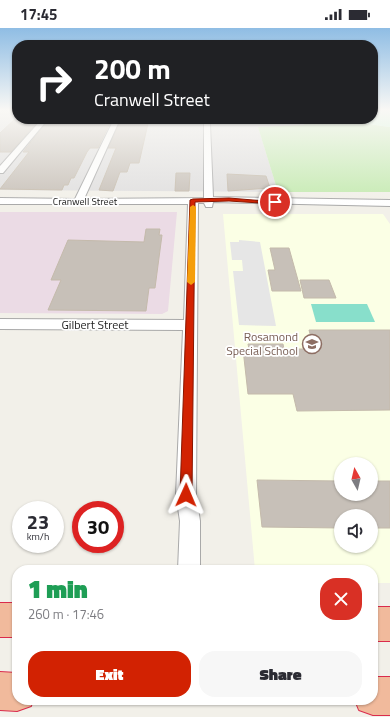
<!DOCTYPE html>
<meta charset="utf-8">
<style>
:root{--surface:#fff;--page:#f7f7f7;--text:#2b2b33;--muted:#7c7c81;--accent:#d22202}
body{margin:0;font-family:"Titillium Web",sans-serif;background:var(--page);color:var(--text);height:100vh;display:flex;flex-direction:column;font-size:15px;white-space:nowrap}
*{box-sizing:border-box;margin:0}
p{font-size:13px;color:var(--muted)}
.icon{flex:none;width:22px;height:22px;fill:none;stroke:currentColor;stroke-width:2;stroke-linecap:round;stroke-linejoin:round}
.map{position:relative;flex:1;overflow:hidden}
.panel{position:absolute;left:12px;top:537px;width:366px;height:140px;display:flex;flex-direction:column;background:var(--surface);border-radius:16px;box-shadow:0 1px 3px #0004}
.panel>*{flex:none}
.guide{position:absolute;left:12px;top:12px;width:366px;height:84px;border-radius:16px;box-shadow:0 1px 3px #0004;background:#202124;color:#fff;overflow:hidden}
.needle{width:26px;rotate:352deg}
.tools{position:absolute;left:334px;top:429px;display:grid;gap:8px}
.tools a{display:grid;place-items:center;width:44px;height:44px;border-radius:50%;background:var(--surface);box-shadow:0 1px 3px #0004;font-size:20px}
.speed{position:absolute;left:12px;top:473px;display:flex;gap:8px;font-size:20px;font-weight:700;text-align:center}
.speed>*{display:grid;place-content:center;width:52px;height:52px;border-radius:50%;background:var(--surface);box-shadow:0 1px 3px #0004;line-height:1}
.speed small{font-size:10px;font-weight:400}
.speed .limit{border:6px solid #d22;background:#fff;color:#111}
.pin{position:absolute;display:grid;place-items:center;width:34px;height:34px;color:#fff;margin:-17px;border:2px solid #fff;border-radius:50%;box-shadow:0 1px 4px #0007}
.me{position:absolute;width:44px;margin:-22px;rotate:1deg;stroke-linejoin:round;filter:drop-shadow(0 0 3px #0008)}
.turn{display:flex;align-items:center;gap:14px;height:84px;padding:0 16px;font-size:18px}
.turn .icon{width:52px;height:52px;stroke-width:2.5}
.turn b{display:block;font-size:28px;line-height:34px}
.round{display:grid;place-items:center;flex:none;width:42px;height:42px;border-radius:16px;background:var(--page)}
.headline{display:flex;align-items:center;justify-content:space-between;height:68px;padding:0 16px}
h1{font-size:24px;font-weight:800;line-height:30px;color:#1e9e55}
.cta{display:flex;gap:8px;margin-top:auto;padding:8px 16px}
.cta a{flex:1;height:46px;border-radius:16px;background:var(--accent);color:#fff;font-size:16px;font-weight:800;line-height:46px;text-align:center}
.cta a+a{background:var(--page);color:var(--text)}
.status{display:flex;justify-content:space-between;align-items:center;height:28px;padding:0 20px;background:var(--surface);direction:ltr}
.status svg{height:11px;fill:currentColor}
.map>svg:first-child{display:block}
.residential{fill:#e0dfdf}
.industrial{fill:#ebdbe5}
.education{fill:#fbffe5;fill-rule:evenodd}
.grass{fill:#c4eab0}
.park{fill:#c8fad4}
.pitch{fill:#88dfcb}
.parking{fill:#e6e6e6}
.building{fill:#c7c0b8;stroke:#c4baab}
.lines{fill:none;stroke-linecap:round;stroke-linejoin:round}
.minor-casing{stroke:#a9a9a9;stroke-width:2}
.trunk-casing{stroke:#da2b4c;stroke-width:2}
.minor{fill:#fff;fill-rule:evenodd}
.trunk{fill:#f1ba9c;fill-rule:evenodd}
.route{fill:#d22202;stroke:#881601}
.slow{fill:#f59e0b}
.labels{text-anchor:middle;stroke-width:3.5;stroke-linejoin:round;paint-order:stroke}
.far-street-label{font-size:10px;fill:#222;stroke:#fff}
.street-label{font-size:12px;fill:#222;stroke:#fff}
.education-label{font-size:12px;fill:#785e54;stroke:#fff;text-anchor:end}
</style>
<div class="status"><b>17:45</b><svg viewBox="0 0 49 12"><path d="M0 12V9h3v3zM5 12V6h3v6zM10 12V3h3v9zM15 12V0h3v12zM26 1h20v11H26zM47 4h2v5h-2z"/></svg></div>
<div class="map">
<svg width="390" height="689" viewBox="0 0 390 689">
<rect width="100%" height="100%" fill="#f2f0e9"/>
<path class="residential" d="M0,82H17V91H302L305,97L258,99L278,164L0,162Z"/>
<path class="industrial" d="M0,184H177L168,283L162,286L0,285Z"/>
<path class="education" d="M223,186H383L390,196V555H373V542H255ZM341,436H371V466H341ZM341,488H371V518H341Z"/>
<path class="grass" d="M302,91H333L390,99V164H278L258,99L304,97Z"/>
<path class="park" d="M373,82H390V99L333,91H373Z"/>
<path class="pitch" d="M311,276H367L375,294H316Z"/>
<path class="parking" d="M239,212L260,214L276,298L239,297L233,243H243L242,232H232L230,214H239Z"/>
<g class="building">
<path d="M15,91H40L11,124H0V105Z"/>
<path d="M49,91H112L98,120H90L87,124L74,150H71L68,157H64L62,162L0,161L29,124H23Z"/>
<path d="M121,91H149L139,135H130L127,144H120L113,163L99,162L116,120H108Z"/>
<path d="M176,145H190L189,163H175Z"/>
<path d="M227,146L266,148L270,160L228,163Z"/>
<path d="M146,201H160L159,207H162L155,260H149L146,283L48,282L61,252H51L68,212L144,214Z"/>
<path d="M270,220H289L301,263H272L268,242H275Z"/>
<path d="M300,252H329L336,270H304Z"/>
<path d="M309,302H390V382L297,383L293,366H248L243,321H249L248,316H283L284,321H314Z"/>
<path d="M257,452L341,453V466H371V453H390V500H371V488H341V500L262,499Z"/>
</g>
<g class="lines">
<g class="minor-casing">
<g id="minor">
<path d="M42,91H48L3,145H0V138Z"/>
<path d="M114,91H120L84,171L204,170V96L200,91H206L210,96L213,169L390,172V178L213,174L212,179H206L204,175H198L196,467L200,493V542H178L180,493L176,467L183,302L0,301V291L184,292L188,176H0V170L75,171Z"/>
</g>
</g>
<g class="trunk-casing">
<g id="trunk">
<rect x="0" y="575" width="17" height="34"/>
<rect x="373" y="579" width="17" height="34"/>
<path d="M0,644L17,645V672H33L31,678L17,683L0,682Z"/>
<path d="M373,649H390V687H373L359,682L355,672H373Z"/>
</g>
</g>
<use href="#minor" class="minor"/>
<use href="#trunk" class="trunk"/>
</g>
<linearGradient id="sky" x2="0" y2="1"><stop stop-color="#8fbde4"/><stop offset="0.46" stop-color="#f9f8f5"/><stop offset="1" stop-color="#f9f8f5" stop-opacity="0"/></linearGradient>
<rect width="390" height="178" fill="url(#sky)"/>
<path class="route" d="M229,170L277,174L275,176L229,173L195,174L192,467L190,471L186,473L182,471L180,467L190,172L193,171Z"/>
<path class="slow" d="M193,177L196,179L195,254L191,257L187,254L190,179Z"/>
<defs>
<g id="school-ring" transform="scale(1)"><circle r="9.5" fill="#fff" stroke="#8d6e63" stroke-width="1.5"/><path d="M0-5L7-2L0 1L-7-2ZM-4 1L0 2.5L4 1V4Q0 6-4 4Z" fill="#8d6e63"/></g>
</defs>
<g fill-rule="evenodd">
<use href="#school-ring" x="312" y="316"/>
</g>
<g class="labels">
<g class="far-street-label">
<text x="85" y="177">Cranwell Street</text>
</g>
<g class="street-label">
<text x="95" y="301">Gilbert Street</text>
</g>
<g class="education-label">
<text x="298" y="313">Rosamond<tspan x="298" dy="14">Special School</tspan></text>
</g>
</g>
</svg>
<div class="tools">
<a><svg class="needle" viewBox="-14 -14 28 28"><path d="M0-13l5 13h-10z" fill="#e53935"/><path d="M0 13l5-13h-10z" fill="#7c7c81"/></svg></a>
<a><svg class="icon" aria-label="sound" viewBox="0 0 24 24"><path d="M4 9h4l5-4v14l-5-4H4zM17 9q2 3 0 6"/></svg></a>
</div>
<div class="speed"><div>23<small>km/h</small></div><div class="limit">30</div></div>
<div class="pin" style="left:275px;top:174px;background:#d93025"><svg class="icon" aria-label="arrive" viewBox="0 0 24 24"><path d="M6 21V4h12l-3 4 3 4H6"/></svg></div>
<svg class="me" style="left:186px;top:467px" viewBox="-20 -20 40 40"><path d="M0-17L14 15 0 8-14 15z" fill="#d22202" stroke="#fff" stroke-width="4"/></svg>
<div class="guide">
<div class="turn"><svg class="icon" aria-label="right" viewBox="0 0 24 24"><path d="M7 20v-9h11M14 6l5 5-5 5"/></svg><div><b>200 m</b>Cranwell Street</div></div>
</div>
<section class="panel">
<div class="headline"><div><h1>1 min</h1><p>260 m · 17:46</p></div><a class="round" style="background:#d93025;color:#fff"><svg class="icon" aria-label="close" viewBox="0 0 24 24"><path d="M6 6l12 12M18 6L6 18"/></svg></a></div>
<div class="cta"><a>Exit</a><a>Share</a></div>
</section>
</div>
